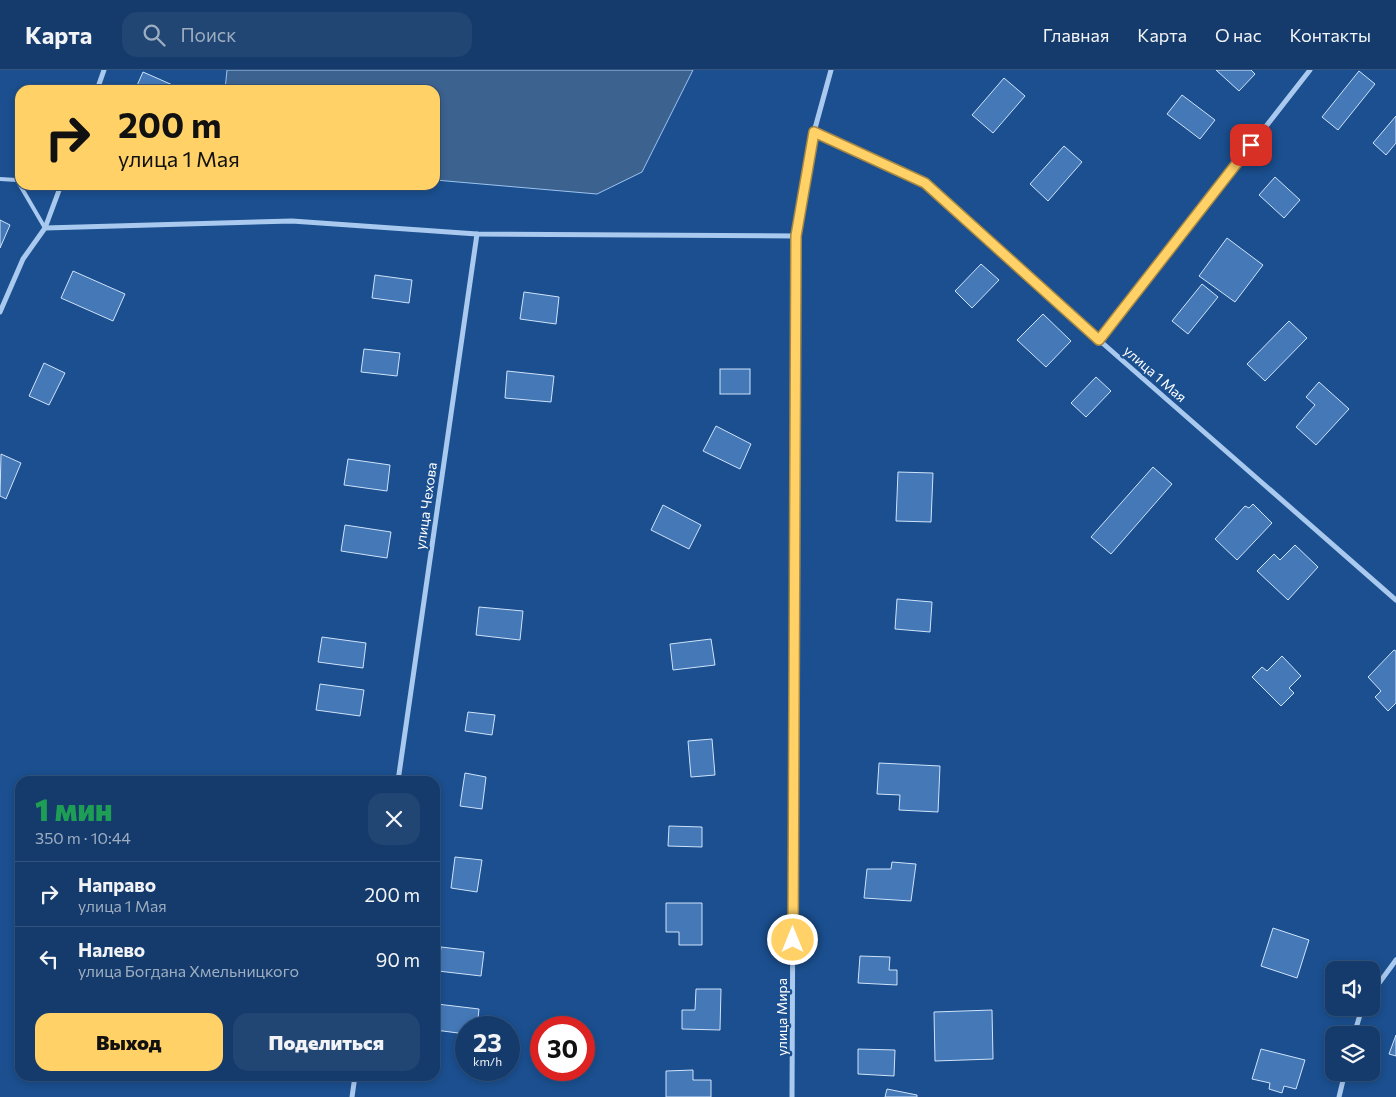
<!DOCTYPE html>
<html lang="ru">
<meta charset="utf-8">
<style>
:root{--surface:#143b6b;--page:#214673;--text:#f1f3f6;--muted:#9dadc1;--line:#33557e;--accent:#ffd166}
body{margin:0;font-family:Commissioner,sans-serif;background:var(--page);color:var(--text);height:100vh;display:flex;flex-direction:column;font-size:19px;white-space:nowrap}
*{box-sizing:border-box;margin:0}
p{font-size:16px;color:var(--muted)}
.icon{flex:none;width:28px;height:28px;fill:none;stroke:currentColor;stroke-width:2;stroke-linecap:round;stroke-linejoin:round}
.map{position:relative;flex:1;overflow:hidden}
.panel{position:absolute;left:15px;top:706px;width:425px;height:305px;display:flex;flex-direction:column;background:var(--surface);border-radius:15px;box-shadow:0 2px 8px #0003,0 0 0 1px var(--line)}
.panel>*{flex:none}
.banner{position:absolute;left:15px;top:15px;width:425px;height:105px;border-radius:15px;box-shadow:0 2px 8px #0003,0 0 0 1px var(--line);background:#ffd166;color:#111;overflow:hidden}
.tools{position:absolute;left:1325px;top:891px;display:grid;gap:10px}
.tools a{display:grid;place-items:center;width:55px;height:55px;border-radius:10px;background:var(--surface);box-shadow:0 2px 8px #0003,0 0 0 1px var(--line);font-size:25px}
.speed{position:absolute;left:455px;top:946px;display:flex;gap:10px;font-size:25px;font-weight:700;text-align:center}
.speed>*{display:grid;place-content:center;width:65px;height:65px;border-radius:50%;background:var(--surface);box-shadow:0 2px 8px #0003,0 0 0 1px var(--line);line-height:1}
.speed small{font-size:12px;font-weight:400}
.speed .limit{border:8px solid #d22;background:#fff;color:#111}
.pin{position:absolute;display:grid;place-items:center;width:42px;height:42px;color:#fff;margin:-21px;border-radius:10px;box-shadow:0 2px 8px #0006}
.me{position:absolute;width:55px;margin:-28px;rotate:0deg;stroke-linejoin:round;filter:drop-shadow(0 0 4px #0008)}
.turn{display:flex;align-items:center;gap:18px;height:105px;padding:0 20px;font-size:22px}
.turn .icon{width:65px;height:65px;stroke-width:2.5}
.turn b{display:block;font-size:35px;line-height:42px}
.round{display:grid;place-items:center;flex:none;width:52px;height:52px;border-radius:15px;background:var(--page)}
.headline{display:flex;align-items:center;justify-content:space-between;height:85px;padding:0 20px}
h1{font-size:30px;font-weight:800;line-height:38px;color:#1e9e55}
.primary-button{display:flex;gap:10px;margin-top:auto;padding:10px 20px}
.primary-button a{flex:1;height:58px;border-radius:15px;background:var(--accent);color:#111;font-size:20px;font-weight:800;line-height:58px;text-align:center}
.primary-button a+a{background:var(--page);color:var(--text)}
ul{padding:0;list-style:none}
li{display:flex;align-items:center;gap:15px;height:65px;padding:0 20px;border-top:1px solid var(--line)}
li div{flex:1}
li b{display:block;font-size:19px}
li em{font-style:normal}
header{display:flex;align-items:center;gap:30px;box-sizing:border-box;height:70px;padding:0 25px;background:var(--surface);border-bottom:1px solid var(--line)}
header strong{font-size:24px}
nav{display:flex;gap:28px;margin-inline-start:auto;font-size:18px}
.search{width:350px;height:45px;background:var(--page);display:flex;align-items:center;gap:12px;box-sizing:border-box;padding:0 18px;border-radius:15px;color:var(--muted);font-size:19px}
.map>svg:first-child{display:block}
.water{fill:#3c6290;stroke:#9cc4f0}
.building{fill:#4478b7;stroke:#cfe3fa}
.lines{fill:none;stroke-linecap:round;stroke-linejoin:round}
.lane{stroke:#a9c9ee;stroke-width:4}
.street{stroke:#a9c9ee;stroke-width:5}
.route-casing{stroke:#a68842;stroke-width:12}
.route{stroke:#ffd166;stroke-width:9}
.labels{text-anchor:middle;stroke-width:4.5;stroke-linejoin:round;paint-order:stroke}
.street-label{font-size:14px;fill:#fff;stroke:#1b4f8f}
</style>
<header>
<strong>Карта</strong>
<div class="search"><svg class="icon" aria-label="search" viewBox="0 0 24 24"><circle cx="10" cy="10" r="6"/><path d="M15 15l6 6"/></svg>Поиск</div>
<nav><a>Главная</a><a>Карта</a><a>О нас</a><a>Контакты</a></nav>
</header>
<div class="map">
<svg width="1396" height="1027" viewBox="0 0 1396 1027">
<rect width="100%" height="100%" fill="#1b4f8f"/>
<path class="water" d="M227,0H693L642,102L597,124L435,110V20H225Z"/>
<g class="building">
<path d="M1216,0H1251L1255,4L1239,21Z"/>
<path d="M1359,1L1375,14L1338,60L1322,47Z"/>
<path d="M143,2L184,20H135Z"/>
<path d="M1004,8L1025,26L993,63L972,45Z"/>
<path d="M1182,25L1215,50L1200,69L1167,44Z"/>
<path d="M1396,46V73L1386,85L1373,73Z"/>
<path d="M1064,76L1082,92L1048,131L1030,114Z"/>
<path d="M1275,107L1300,130L1284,148L1259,125Z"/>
<path d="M0,150L10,155L0,178Z"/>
<path d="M1227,168L1263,195L1235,232L1199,206Z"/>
<path d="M981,194L999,210L972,238L955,221Z"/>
<path d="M73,201L125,224L113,251L61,228Z"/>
<path d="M375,205L412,210L409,233L372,228Z"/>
<path d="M1202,214L1218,227L1188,264L1172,251Z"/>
<path d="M524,222L559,227L556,254L520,249Z"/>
<path d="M1043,244L1071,271L1046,297L1017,270Z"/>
<path d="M1289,251L1307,268L1265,311L1247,294Z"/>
<path d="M364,279L400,283L397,306L361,302Z"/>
<path d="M44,293L65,303L49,335L29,326Z"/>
<rect x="720" y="299" width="30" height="25"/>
<path d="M507,301L554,306L551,332L505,328Z"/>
<path d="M1096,307L1111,321L1086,347L1071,333Z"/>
<path d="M1319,312L1349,339L1316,375L1296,357L1315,335L1306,327Z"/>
<path d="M716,356L751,374L740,399L703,381Z"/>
<path d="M1,384L21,393L6,429L0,426Z"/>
<path d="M348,389L390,395L387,421L344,415Z"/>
<path d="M1153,397L1172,414L1111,484L1091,467Z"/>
<path d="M898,402L933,403L931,452L896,451Z"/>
<path d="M1253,434L1272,453L1237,490L1215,469L1245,436L1249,438Z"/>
<path d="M663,435L701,455L689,479L651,460Z"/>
<path d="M345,455L391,462L387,488L341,481Z"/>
<path d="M1295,475L1318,497L1288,530L1257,501L1274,484L1280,490Z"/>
<path d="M897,529L932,532L930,562L895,559Z"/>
<path d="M479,537L523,541L520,570L476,565Z"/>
<path d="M322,567L366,573L363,598L318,592Z"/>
<path d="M711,569L715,595L673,600L670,574Z"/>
<path d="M1394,580L1396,581V633L1388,641L1375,627L1381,621L1368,607Z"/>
<path d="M1282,586L1301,606L1289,618L1294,623L1281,636L1252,607L1262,597L1267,601Z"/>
<path d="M320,614L364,620L360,646L316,640Z"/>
<path d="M468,642L495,645L492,665L465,661Z"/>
<path d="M712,669L715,705L691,707L688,671Z"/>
<path d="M879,693L940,696L938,742L899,740L900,725L877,724Z"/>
<path d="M465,703L486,707L482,739L460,736Z"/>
<path d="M669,756L702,757V777L668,776Z"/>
<path d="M455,787L482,790L477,822L451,818Z"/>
<path d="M892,792L916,794L911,831L864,828L867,799H891Z"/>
<path d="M666,833H702V875H679V862H666Z"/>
<path d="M1273,858L1309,870L1297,908L1261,896Z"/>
<path d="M441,877L484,882L481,906L438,901Z"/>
<path d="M860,886L890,887L889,900H897V915L858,913Z"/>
<path d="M696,919H721L720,960L682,959V940H695Z"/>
<path d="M437,934L479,939L477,958H466V964L435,960Z"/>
<path d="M992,940L993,989L935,991L934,942Z"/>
<path d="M1396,965V986L1389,984Z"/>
<path d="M858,979L895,980L894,1006L858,1004Z"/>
<path d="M1261,979L1305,990L1296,1019L1284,1016L1282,1023L1269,1019L1270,1013L1252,1009Z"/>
<path d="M693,1000V1010H711V1027H666V1001Z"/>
<path d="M887,1019L917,1025V1027H885Z"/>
</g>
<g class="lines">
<path class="lane" d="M0,109L17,110L45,158"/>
<g class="street">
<path d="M97,20L104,0"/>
<path d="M814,62L925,113L1099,270L1396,530"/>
<path d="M45,158L292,151L477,164L796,166"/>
<path d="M0,242L23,189L45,158L61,115"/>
<path d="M1099,270L1310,0"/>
<path d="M398,711L477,164"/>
<path d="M1371,924L1396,890"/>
<path d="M1354,965L1362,938"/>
<path d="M352,1027L355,1006"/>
<path d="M792,1027L796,166L814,62L831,0"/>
<path d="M1339,1027L1345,1002"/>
</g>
</g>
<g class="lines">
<g class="route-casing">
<path id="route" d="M793,870L796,166L814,62L925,113L1099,270L1251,75"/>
</g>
<use href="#route" class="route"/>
</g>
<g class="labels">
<g class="street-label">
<text transform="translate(1155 304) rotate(41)" y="5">улица 1 Мая</text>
<text transform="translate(426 436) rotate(-82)" y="5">улица Чехова</text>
<text transform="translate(782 947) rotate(-90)" y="5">улица Мира</text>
</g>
</g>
</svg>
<div class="tools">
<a><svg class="icon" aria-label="sound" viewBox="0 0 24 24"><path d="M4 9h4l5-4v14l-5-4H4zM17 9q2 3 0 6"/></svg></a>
<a><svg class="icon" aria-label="layers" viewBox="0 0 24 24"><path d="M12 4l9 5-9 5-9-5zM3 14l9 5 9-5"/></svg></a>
</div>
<div class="speed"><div>23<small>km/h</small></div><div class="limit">30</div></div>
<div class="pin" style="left:1251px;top:75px;background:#d93025"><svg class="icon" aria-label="arrive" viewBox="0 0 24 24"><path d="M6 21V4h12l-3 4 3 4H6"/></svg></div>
<svg class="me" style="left:793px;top:870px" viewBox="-20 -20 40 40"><circle r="17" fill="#ffd166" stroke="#fff" stroke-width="3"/><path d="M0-11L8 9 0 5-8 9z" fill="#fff"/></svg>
<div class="banner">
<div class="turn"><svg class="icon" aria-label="right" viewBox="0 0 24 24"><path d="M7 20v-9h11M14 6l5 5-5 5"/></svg><div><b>200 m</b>улица 1 Мая</div></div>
</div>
<section class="panel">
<div class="headline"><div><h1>1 мин</h1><p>350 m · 10:44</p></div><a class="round"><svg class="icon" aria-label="close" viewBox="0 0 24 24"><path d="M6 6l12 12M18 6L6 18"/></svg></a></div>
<ul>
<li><svg class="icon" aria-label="right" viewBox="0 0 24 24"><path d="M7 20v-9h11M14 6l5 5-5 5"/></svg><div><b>Направо</b><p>улица 1 Мая</p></div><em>200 m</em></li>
<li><svg class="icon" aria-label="left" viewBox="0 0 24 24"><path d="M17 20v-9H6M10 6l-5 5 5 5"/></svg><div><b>Налево</b><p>улица Богдана Хмельницкого</p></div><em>90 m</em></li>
</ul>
<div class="primary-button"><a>Выход</a><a>Поделиться</a></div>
</section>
</div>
